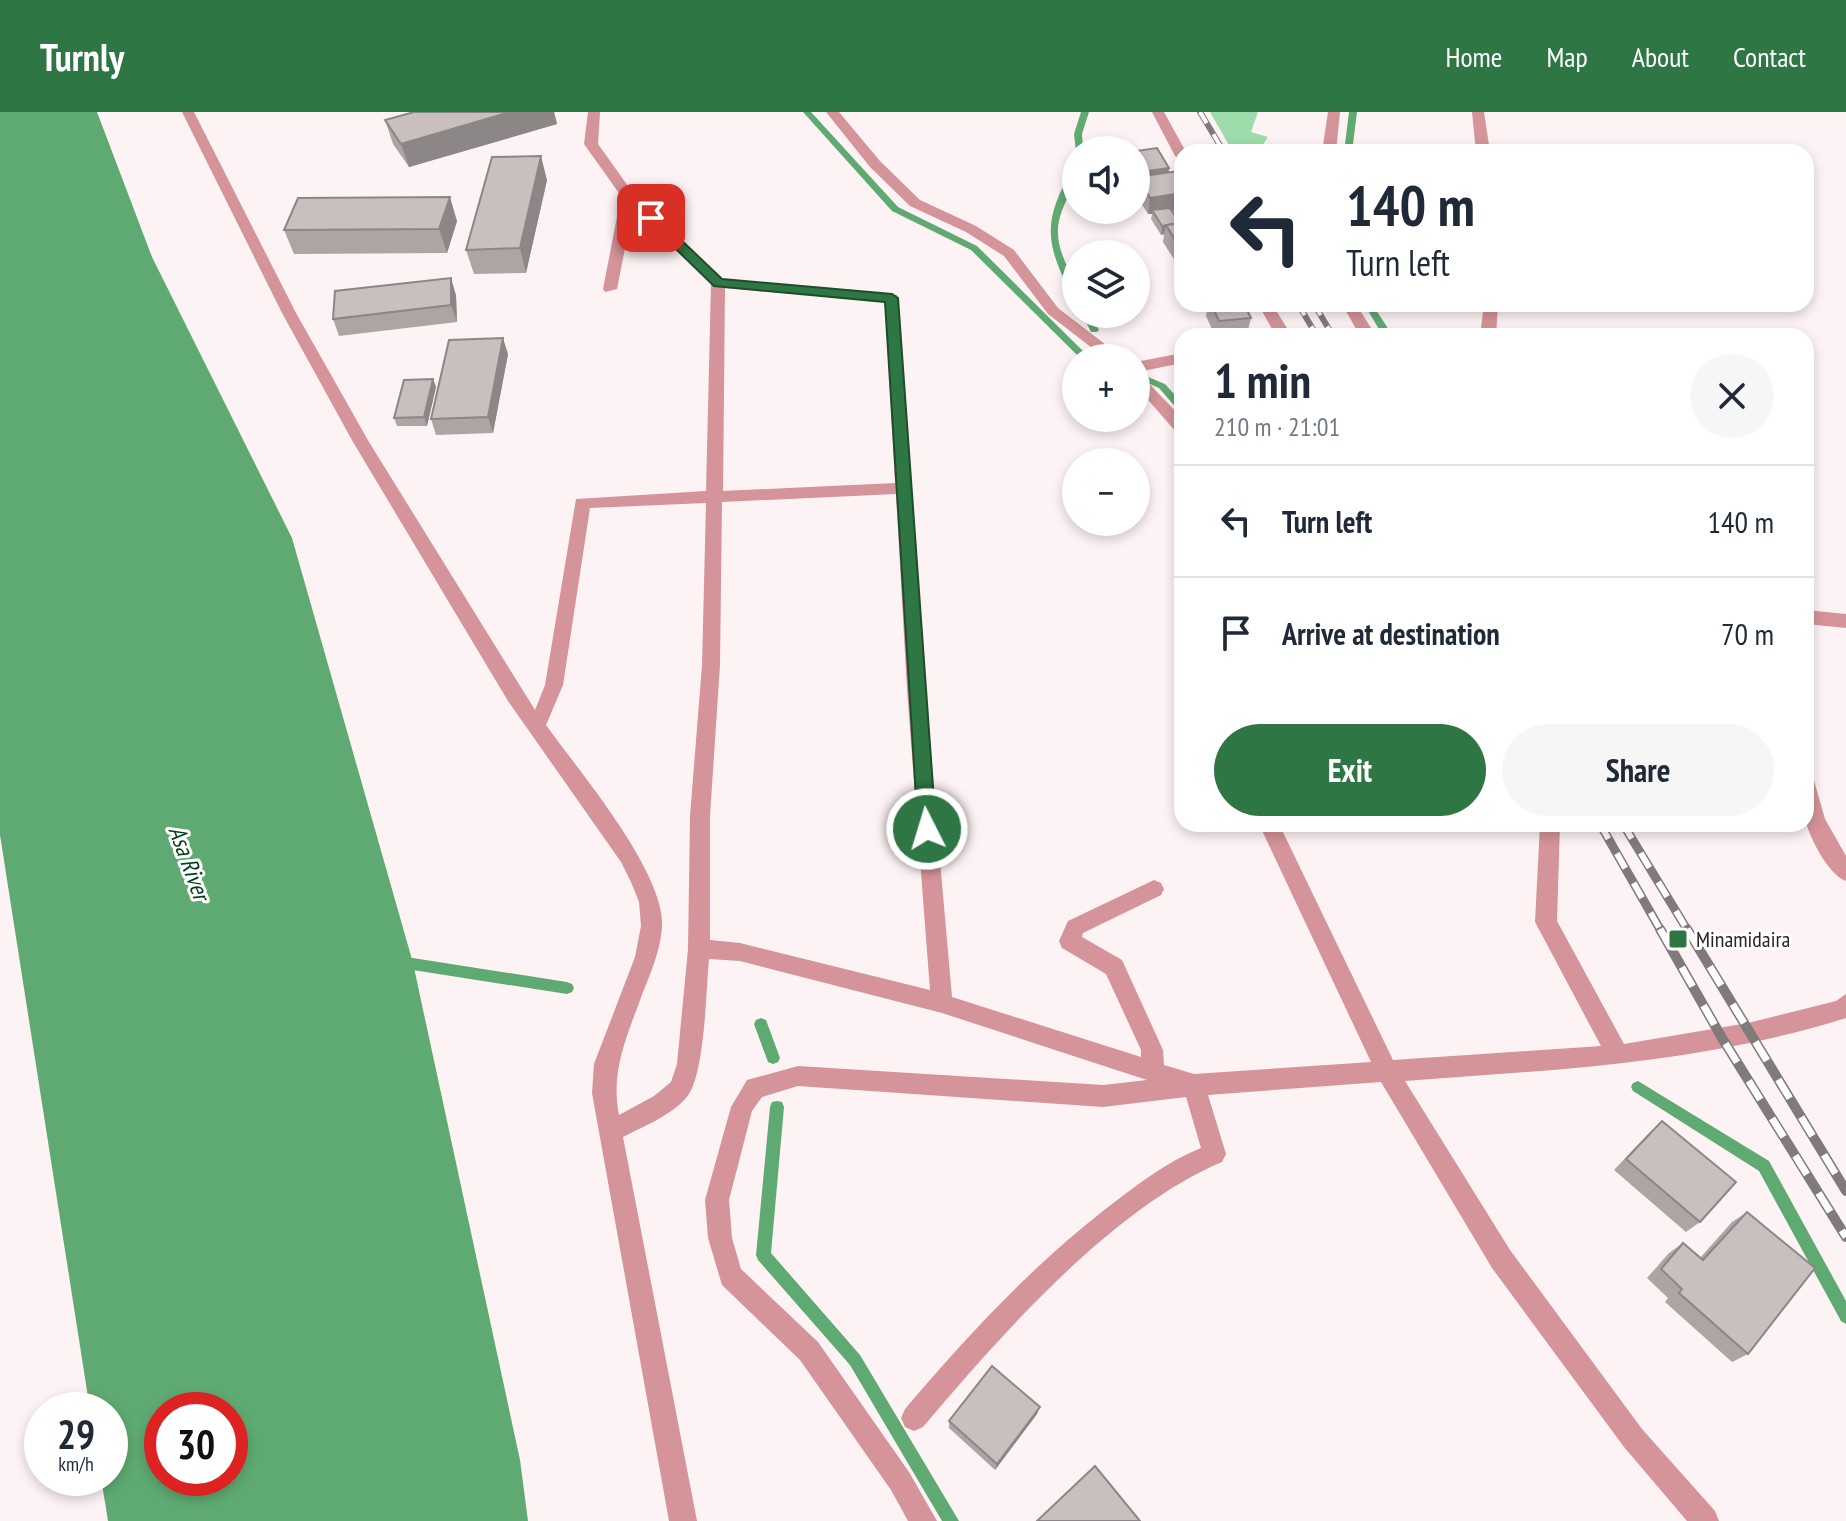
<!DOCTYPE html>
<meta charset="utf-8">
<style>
:root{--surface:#fff;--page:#f6f6f7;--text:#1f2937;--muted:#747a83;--line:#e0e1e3;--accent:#2e7744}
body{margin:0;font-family:"PT Sans Narrow",sans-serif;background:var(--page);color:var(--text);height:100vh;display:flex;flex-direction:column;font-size:30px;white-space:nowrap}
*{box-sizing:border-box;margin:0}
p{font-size:26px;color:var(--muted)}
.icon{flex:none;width:44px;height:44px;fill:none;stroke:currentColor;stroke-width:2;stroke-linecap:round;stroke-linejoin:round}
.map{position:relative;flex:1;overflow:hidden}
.side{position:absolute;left:1174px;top:216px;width:640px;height:504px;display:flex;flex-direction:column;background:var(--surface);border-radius:24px;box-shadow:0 4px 12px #0003}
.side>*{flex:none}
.hud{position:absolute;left:1174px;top:32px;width:640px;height:168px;border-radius:24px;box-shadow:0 4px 12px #0003;background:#fff;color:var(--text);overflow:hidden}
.tools{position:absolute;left:1062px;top:24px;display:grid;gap:16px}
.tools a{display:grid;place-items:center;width:88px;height:88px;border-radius:50%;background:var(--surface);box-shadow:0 4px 12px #0003;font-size:40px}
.speed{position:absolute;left:24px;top:1280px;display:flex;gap:16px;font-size:40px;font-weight:700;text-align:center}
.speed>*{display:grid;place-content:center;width:104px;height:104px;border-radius:50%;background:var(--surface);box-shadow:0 4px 12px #0003;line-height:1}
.speed small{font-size:20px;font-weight:400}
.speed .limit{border:12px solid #d22;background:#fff;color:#111}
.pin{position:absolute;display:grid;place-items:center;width:68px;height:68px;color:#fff;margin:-34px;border-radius:16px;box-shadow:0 4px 12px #0006}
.me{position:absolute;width:88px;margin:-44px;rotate:355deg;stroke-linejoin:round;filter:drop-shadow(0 0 6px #0008)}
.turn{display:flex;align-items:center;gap:28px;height:168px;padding:0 40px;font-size:36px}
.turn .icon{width:104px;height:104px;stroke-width:2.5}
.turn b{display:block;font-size:56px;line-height:68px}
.round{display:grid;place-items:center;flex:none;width:84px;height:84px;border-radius:42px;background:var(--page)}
.headline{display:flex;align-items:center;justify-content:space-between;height:136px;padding:0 40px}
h1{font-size:48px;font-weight:700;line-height:60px}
.primary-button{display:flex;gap:16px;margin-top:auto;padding:16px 40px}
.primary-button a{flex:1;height:92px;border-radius:48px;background:var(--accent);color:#fff;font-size:32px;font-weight:700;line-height:92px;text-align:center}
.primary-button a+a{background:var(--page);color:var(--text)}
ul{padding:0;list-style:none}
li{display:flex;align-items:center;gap:24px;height:112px;padding:0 40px;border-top:2px solid var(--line)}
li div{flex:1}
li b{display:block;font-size:30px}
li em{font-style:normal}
header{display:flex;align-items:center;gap:48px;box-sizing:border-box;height:112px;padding:0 40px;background:var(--accent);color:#fff}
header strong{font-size:38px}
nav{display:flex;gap:44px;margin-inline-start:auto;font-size:28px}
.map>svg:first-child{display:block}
.green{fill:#9edcab}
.water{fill:#5faa72;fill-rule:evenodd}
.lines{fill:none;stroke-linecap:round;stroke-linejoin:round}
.stream{fill:#5faa72;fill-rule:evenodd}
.minor{fill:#d49499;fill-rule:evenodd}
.rail-far2-casing{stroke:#817a7b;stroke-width:6}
.rail-far1-casing{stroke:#817a7b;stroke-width:9}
.rail-casing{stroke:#817a7b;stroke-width:10}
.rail-far2{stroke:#fff;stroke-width:4;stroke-dasharray:13;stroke-linecap:butt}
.rail-far1{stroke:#fff;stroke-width:6;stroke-dasharray:17;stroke-linecap:butt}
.rail{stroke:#fff;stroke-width:7;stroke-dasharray:22;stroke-linecap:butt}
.wall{fill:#ada4a4}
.shaded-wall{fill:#8d8686}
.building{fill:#c9bfbf;stroke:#8d8686;stroke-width:2}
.route{fill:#2e7744;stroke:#1e4d2c;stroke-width:2}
.poi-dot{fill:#2e7744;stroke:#fff;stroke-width:3}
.labels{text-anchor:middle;stroke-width:6;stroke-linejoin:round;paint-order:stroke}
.poi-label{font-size:22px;fill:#2a2627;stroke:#fff;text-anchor:start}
.water-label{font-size:24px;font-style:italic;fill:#043f1b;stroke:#fff}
</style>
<header>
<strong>Turnly</strong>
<nav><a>Home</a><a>Map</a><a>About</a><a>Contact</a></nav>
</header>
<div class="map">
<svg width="1846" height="1409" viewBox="0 0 1846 1409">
<rect width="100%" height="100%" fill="#fef3f4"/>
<path class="green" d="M1210,0H1258L1251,20L1268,25L1258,40H1233Z"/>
<path class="water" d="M0,0H97L152,145L292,426L413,851L520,1348L528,1409H108L101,1366H110V1298H90L0,723ZM162,1298H230V1366H162Z"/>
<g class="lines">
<g class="stream">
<path d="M803,0H811L898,95L977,134L1082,238L1098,246H1085L1076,242L971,138L892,99Z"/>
<path d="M1081,0H1089L1082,22L1083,38L1076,39L1074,22Z"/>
<path d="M1349,0H1357L1352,40H1344Z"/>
<path d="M1073,56H1076C1076,78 1057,97 1058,121C1058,145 1076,164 1076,187L1072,184C1045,130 1042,110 1073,56Z"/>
<path d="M1364,192H1372L1393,224H1383Z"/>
<path d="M1082,202H1090L1099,218L1097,220H1091Z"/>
<path d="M1136,260L1165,272L1182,291V300L1179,299L1159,276L1136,266Z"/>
<path d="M400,844L567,870L572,872L574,876L572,880L567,882L400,856L395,854L394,850L395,846Z"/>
<path d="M761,906L766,908L780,946L778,950L773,952L768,950L754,912L756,908Z"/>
<path d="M1638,969L1769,1049L1846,1189V1212L1841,1209L1759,1059L1633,979L1631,975L1633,971Z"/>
<path d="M777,989L782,990L784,995L771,1141L860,1243L959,1409H942L850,1253L758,1148L756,1143L770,995L772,990Z"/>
</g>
<g class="minor">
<path d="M182,0H194L296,201L369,330L535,598L545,573L576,387L706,379L711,172L633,96L617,177L605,180L603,177L621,84L584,32L588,0H600L598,32L633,81L722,167L897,183L925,578L952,885L1141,945V938L1106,862L1062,836L1059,829L1068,809L1154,768L1161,771L1164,777L1161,783L1083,821L1082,825L1122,848L1163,938L1164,953L1194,962L1371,950L1259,712H1279L1393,948L1601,934L1535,810L1540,712H1560L1557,809L1624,932L1748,911L1836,889L1846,882V906C1703,951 1554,958 1405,969L1510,1138L1642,1317L1715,1399L1719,1409H1687L1624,1335L1492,1156L1381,970L1208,983L1226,1042L1222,1050C1112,1096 999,1225 923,1315L914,1319L905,1315L901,1306L905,1297C966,1225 1029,1157 1103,1099C1134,1075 1164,1051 1201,1036L1186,985L1103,995L798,974L762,985L752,999L729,1088L732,1126L741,1157L818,1230L909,1360L937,1409H908L891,1378L800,1248L722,1173L708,1126L705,1088L731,995L747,968L798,954L1103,973L1147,968L942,901L740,849L709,847C706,877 705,966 686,986C670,1004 644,1014 623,1025L697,1409H669L592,981L594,952L635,845L641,814L639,790L631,770L621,750L508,589L353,330L282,201ZM725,176L885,190L895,371L723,379ZM896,382L907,578L930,878L740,831L710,828V704L720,553L722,390ZM706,391L702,553L690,704L688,837L677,952L671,970L654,984L619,1003C610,958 628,922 643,880C651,860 660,839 662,816C667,762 578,658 546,613L563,573L590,396Z"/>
<path d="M826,0H839L880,49L920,88L976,114L1014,138L1058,196L1123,246H1105L1048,202L1004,144L966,120L910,94L870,55Z"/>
<path d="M1152,0H1164L1186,40H1182V48L1175,44Z"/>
<path d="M1328,0H1340L1336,40H1322Z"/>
<path d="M1472,0H1484L1490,40H1476Z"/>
<path d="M1258,192H1272L1292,224H1276Z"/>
<path d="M1342,192H1356L1376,224H1360Z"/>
<path d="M1484,192H1498L1496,224H1480Z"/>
<path d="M1182,241V251L1138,260L1182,306V321L1176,320L1136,274V250Z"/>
<path d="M1806,498L1846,502V516L1806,512Z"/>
<path d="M1806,663L1813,665L1825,707L1846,744V769C1829,763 1810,727 1806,710C1803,696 1806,678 1806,663Z"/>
</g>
<g class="rail-far2-casing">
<g id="rail-far2">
<path d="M1200,0L1224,40"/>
<path d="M1298,192L1317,224"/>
<path d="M1314,192L1333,224"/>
</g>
</g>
<g class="rail-far1-casing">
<g id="rail-far1">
<path d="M1600,712L1661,819"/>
<path d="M1623,712L1688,819"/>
</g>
</g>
<g class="rail-casing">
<g id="rail">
<path d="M1660,817L1722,926L1846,1125"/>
<path d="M1687,817L1846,1079"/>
</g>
</g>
<use href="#rail-far2" class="rail-far2"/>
<use href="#rail-far1" class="rail-far1"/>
<use href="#rail" class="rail"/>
</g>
<g class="wall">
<path d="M414,0H554L557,12L409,55L393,32L385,8Z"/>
<path d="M1136,39L1169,56V60L1182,97L1172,99L1180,111H1182V160L1163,130L1164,122L1161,123L1151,107L1152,102H1148L1136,83Z"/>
<path d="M547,68L526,161L474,162L466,138Z"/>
<path d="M457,109L447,141L294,142L284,118Z"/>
<path d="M456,183L457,210L339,224L333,207Z"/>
<path d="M1208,192H1244L1251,206L1247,222L1215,224L1206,204Z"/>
<path d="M508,242L493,321L436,323L431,307Z"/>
<path d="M433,267L436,275L427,314H397L394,306Z"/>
<path d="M1662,1009L1700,1110L1686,1120L1614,1058L1649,1021Z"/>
<path d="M1747,1100L1748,1242L1732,1250L1665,1190L1668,1186L1647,1166L1669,1141L1683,1131L1700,1146L1732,1110Z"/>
<path d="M1037,1302L995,1358L949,1316V1309Z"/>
</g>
<g class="shaded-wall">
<path d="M510,0H554L557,12L409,55L401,32Z"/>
<path d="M541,44L547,68L526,161L520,136Z"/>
<path d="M1169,56L1167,72L1140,69L1141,60Z"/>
<path d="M1182,81V97L1154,101L1152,98V102H1148L1150,86Z"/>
<path d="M450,85L457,109L447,141L439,117Z"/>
<path d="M1162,114H1166L1164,122L1161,123Z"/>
<path d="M451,166L456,183L457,210L451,193Z"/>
<path d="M503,226L508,242L493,321L488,305Z"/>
<path d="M433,267L436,275L427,314L424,305Z"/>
<path d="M1040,1295L1037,1302L995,1358L997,1352Z"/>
</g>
<g class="building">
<path d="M414,0H510L401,32L385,8Z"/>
<path d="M1157,36L1169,56L1141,60L1136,52V39Z"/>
<path d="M541,44L520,136L466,138L492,45Z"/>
<path d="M1178,59L1182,66V81L1150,86L1137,65Z"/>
<path d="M450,85L439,117L284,118L298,86Z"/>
<path d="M1170,96L1180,111L1162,114L1152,98Z"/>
<path d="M1182,111V139L1166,113Z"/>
<path d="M451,166V193L333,207L335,179Z"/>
<path d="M1211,192H1244L1251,206L1219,209Z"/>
<path d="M503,226L488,305L431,307L449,228Z"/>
<path d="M433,267L424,305L394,306L404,268Z"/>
<path d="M1662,1009L1736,1070L1700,1110L1626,1047Z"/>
<path d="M1747,1100L1815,1156L1748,1242L1679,1181L1682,1177L1661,1157L1683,1131L1703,1148Z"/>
<path d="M992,1254L1040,1295L997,1352L949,1309Z"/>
<path d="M1095,1354L1140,1409H1037Z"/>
</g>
<path class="route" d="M647,103H655L722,167L892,182L898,186L936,717L933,722H921L918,717L885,190L714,174L647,109Z"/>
<rect class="poi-dot" x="1668" y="817" width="20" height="20" rx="4"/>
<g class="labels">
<g class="poi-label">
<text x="1696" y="835">Minamidaira</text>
</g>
<g class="water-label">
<text transform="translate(189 751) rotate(70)" y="8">Asa River</text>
</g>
</g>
</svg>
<div class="tools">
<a><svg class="icon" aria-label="sound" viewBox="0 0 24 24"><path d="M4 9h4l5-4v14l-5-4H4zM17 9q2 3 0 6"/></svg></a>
<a><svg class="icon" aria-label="layers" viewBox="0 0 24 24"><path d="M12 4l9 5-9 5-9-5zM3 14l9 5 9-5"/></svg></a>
<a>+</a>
<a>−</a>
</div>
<div class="speed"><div>29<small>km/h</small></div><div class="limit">30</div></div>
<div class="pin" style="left:651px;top:106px;background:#d93025"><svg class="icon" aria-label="arrive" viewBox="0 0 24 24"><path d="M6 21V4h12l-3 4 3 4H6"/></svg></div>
<svg class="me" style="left:927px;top:717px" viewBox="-20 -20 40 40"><circle r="17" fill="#2e7744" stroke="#fff" stroke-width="3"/><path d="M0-11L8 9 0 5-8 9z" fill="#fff"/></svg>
<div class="hud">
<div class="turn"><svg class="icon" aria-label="left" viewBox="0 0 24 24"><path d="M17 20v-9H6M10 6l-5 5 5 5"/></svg><div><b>140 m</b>Turn left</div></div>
</div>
<section class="side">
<div class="headline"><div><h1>1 min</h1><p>210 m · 21:01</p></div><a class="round"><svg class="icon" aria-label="close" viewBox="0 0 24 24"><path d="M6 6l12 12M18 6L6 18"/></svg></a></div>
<ul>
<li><svg class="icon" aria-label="left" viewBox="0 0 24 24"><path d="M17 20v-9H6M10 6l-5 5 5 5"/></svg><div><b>Turn left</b></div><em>140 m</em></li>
<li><svg class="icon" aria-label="arrive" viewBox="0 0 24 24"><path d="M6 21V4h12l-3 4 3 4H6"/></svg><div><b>Arrive at destination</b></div><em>70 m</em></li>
</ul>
<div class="primary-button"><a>Exit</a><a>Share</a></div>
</section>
</div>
